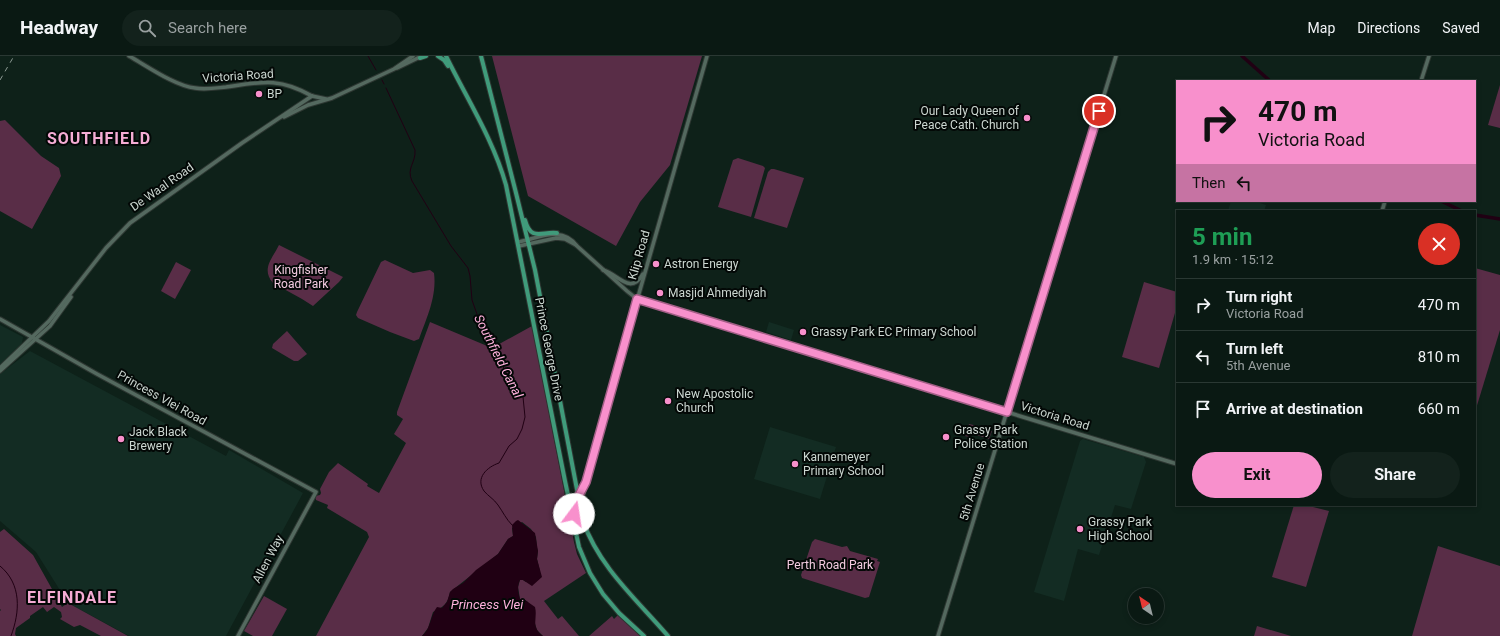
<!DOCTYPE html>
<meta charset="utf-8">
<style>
:root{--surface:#0a1913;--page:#13221c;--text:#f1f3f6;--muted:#99a0a0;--line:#2a3833;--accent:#f890cc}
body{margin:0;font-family:Roboto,sans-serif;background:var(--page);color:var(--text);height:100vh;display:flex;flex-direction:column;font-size:15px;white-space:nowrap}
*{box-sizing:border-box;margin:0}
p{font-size:13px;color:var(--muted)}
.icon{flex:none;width:22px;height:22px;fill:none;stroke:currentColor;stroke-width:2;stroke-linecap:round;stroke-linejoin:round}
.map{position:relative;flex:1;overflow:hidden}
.side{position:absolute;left:1176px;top:154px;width:300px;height:296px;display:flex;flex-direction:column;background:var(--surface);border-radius:0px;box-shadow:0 2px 6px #0003,0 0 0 1px var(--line)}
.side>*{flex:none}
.top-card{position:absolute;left:1176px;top:24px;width:300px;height:122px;border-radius:0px;box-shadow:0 2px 6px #0003,0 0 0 1px var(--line);background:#f890cc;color:#111;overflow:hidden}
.needle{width:26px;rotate:325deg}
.buttons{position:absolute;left:1128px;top:532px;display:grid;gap:8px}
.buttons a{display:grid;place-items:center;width:36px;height:36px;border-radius:50%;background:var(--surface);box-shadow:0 2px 6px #0003,0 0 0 1px var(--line);font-size:20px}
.pin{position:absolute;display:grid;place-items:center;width:34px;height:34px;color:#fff;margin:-17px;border:2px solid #fff;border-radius:50%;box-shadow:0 1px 4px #0007}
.me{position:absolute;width:44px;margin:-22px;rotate:14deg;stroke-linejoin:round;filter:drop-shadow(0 0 3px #0008)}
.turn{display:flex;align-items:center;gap:14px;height:84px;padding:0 16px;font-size:18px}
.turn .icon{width:52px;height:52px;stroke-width:2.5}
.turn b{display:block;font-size:28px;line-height:34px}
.then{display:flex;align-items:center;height:38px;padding:0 16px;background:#0003;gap:8px;font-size:15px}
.round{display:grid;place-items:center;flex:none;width:42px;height:42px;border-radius:21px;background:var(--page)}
.overview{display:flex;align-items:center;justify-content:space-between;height:68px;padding:0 16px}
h1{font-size:24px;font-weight:700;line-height:30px;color:#1e9e55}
.button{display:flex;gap:8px;margin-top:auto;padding:8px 16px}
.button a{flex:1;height:46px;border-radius:24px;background:var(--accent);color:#111;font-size:16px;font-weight:700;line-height:46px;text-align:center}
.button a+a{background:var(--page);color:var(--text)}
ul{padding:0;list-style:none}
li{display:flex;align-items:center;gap:12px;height:52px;padding:0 16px;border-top:1px solid var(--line)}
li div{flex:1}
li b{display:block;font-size:15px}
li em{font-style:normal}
header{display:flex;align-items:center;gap:24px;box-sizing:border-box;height:56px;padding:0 20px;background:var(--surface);border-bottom:1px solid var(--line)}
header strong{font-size:19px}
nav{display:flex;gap:22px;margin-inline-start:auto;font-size:14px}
.search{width:280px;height:36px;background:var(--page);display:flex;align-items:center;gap:10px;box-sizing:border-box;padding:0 14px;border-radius:22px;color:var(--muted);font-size:15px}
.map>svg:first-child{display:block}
.built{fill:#132c23}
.green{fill:#592d47}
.water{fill:#200013}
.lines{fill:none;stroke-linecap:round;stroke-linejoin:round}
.stream{stroke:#200013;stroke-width:1}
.canal{stroke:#200013;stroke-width:3.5}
.tertiary-casing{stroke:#2d3732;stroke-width:5.5}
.secondary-casing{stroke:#2d3732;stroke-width:5.5}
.primary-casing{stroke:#2d3732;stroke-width:6}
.tertiary{stroke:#54695f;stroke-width:3.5}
.secondary{stroke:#54695f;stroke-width:3.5}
.primary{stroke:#409b7b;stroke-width:4}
.rail{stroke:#8b9992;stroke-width:1;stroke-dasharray:5 5;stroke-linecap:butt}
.route-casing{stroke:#a15e85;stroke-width:10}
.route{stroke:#f890cc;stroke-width:7}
.poi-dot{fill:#f890cc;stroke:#030806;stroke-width:1.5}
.labels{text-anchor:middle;stroke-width:4;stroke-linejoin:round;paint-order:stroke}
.street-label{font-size:12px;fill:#ccd7d1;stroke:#030806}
.poi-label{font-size:12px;fill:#ccd7d1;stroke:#030806;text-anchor:start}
.park-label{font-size:12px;fill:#f3cbe0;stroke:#030806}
.water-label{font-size:13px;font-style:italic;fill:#feb1dc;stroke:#030806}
.district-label{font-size:16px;font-weight:bold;letter-spacing:1px;fill:#f5acd4;stroke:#030806}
</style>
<header>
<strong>Headway</strong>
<div class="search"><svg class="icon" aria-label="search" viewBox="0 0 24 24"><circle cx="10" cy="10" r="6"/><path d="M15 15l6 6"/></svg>Search here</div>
<nav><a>Map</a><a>Directions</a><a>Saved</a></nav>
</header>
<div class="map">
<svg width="1500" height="580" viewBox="0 0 1500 580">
<rect width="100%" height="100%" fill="#0e2119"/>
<g class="built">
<path d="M1231,145H1254L1266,149L1264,155H1228Z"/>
<path d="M769,266L794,274L791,284L766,276Z"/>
<path d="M0,269L23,281L22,287L0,310Z"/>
<path d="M30,295L226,400L229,394L303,437L226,580H129L68,547L36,496L0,465V318Z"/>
<path d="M770,371L836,391L820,443L754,423Z"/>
<path d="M1083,383L1144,401L1146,406L1131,453L1115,449L1099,499L1078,493L1064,545L1034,536L1080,385Z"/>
</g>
<g class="green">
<path d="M492,0H702L670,109L640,146L616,190L528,140Z"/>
<path d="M1500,29V72L1488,69Z"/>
<path d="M5,64L41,100L59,112L61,120L32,173L0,155V65Z"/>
<path d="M738,102L763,110L765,112L751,161L718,151L733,104Z"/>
<path d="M774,113L804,122L787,172L754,162L768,116L771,113Z"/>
<path d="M279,189L343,221L339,226L313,250L302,243L273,227C261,213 272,203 279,189Z"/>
<path d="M385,204L413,217L430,214L434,217C437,240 427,261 419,283L414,285L390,276L358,262L356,259L357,256L381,206Z"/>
<path d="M176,206L191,214L175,243L161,235Z"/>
<path d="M1475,212L1500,219V274L1475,356Z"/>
<path d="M1144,226L1177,236V250L1159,312L1122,301Z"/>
<path d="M430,266L492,292L532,270L574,486L577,498L586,517L544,545L558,563L562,560L579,580H543L537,574L528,546L525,544L520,543L518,531L520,524H523L526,526L540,515L537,503L538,495L537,492L536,481L531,473L522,466L512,472L513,480L508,483L498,498L450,536C448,548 443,551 433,556L428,572L422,580H316L369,481L367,476L327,452L328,449L316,444L315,440L320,439L321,437L320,433L329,416L338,407L368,428L367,430L379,437L406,387L394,378L403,363L397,359V356Z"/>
<path d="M287,275L307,298L298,305H294L272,292L273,288Z"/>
<path d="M969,368L978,370L975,379L970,377L969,381L965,380Z"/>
<path d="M979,371L992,375L989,383L977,379Z"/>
<path d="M1294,449H1305L1329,455L1306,531L1272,521Z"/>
<path d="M4,473L33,499L62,551L68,547L128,580H101L80,569L74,571L60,563L62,561L61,556L54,551L47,556L43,551L30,560V562L16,572L15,578L16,580H0V555L1,554L0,553V476Z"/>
<path d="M815,483L842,491L847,490L850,495L878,503L877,505L880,506L869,541L865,542L802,522L801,519L812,486Z"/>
<path d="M1438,490L1500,510V580H1412Z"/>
<path d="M264,540L287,553L272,580H253L244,575Z"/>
<path d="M618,559L640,580H589L612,560L614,563Z"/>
<path d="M1257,570L1291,580H1254Z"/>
</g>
<path class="water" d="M518,464L535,477L538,495L537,503L542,521L532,530L523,524H520C517,530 518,537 520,543L525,544L535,551C538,563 530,570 543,580H422C431,573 430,560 437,551L442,552L447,546L450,536L453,533L463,527L476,514L498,498L508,483L513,480L512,469L516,465Z"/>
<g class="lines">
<g class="stream">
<path d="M368,0L376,14"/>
<path d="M382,24L384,28"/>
<path d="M386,32L415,94C416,107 406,112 412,125L451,190L468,212L470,220L472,244L478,261L493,288L507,319L520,335L523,341L525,361L522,373L517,383L509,390L499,407C487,411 475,422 484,435C488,440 494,443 498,449C503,456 506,463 512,469"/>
<path d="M0,510C22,528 20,556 11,580"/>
</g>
<g class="canal">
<path d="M1242,0L1270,25"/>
<path d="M1441,145L1462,155"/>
<path d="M1475,159L1500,163"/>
</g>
<g class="tertiary-casing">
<g id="tertiary">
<path d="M129,0C147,10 175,30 195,32C205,34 216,32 226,31C261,26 279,21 312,40"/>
<path d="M1421,25L1429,0"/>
<path d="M1382,155L1385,145"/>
<path d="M518,186C539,182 562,169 577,190L627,235L637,243L1177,408"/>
<path d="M519,190L556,182L565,183L576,189"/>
<path d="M603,214C618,218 630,240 643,218"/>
<path d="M0,263L97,318L316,436L238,580"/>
<path d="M587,470L582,450L585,426L707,0"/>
</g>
</g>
<g class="secondary-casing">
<g id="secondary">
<path d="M397,12L422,0"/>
<path d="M312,40L326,43"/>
<path d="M284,61L308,49L332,42L394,13L413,0"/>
<path d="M0,312L49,265L106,192L130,167L242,87L312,40"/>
<path d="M0,315L50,270L71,241"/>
<path d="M938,580L1116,0"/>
</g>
</g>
<g class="primary-casing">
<g id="primary">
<path d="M438,0L444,4L448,10"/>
<path d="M446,0C467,43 493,83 506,129L565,425L579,491L590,517L603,538L619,557L644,580"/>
<path d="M481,0L515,133L535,214L583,465C599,511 637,544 668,580"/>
<path d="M420,2L426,0"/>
<path d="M525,164C531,186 542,175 557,177"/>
<path d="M575,459V451L577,443"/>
</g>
</g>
<use href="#tertiary" class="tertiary"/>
<use href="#secondary" class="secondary"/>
<use href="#primary" class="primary"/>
<path class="rail" d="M0,24L14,0"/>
</g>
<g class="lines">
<g class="route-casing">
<path id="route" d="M574,458L576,445L586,426L637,243L1007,356L1099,55"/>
</g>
<use href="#route" class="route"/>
</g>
<g class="poi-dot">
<circle cx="259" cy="38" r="4"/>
<circle cx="1027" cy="62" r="4"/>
<circle cx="656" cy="208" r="4"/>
<circle cx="660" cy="237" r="4"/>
<circle cx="803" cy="276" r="4"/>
<circle cx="668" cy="345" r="4"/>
<circle cx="946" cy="381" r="4"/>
<circle cx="121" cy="383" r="4"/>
<circle cx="795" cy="408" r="4"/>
<circle cx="1080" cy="473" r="4"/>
</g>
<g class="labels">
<g class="street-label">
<text transform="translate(238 20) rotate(-4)" y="4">Victoria Road</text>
<text transform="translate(162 131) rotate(-35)" y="4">De Waal Road</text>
<text transform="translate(639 199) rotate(-74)" y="4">Klip Road</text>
<text transform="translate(549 293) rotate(79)" y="4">Prince George Drive</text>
<text transform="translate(162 342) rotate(29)" y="4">Princess Vlei Road</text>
<text transform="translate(1055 360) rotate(17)" y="4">Victoria Road</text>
<text transform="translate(972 436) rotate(-73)" y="4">5th Avenue</text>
<text transform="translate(268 503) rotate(-62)" y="4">Allen Way</text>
</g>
<g class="poi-label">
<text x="267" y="42">BP</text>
<text x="1019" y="59" text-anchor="end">Our Lady Queen of<tspan x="1019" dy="14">Peace Cath. Church</tspan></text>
<text x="664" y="212">Astron Energy</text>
<text x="668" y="241">Masjid Ahmediyah</text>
<text x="811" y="280">Grassy Park EC Primary School</text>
<text x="676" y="342">New Apostolic<tspan x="676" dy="14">Church</tspan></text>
<text x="954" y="378">Grassy Park<tspan x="954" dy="14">Police Station</tspan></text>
<text x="129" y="380">Jack Black<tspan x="129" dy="14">Brewery</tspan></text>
<text x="803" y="405">Kannemeyer<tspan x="803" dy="14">Primary School</tspan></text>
<text x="1088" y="470">Grassy Park<tspan x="1088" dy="14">High School</tspan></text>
</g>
<g class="park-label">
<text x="301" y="218">Kingfisher<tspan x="301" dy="14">Road Park</tspan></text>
<text x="830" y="513">Perth Road Park</text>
</g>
<g class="water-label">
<text transform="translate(499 300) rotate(63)" y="5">Southfield Canal</text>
<text x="487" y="553">Princess Vlei</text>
</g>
<g class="district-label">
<text x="99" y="88">SOUTHFIELD</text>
<text x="72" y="547">ELFINDALE</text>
</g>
</g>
</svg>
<div class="buttons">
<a><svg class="needle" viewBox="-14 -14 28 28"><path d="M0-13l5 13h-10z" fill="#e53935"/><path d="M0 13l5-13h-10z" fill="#99a0a0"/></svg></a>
</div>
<div class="pin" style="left:1099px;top:55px;background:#d93025"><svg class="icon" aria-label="arrive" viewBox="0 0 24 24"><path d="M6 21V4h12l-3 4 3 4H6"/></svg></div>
<svg class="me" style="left:574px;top:458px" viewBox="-20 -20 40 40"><circle r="19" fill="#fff"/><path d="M0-13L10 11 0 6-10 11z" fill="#f890cc"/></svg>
<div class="top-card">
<div class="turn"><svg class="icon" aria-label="right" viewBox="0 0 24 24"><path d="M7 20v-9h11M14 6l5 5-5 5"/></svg><div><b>470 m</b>Victoria Road</div></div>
<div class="then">Then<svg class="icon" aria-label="left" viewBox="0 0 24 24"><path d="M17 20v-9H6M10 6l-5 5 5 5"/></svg></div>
</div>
<section class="side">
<div class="overview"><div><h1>5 min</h1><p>1.9 km · 15:12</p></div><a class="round" style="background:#d93025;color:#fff"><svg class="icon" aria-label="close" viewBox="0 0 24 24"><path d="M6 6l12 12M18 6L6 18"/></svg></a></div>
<ul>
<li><svg class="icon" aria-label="right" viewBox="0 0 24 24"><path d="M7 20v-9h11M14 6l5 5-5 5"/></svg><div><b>Turn right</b><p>Victoria Road</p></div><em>470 m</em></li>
<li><svg class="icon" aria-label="left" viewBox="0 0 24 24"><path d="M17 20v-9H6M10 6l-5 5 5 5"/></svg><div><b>Turn left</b><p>5th Avenue</p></div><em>810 m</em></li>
<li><svg class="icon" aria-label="arrive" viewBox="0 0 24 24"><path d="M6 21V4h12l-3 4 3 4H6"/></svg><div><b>Arrive at destination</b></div><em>660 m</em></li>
</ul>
<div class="button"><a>Exit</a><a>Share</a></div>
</section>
</div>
